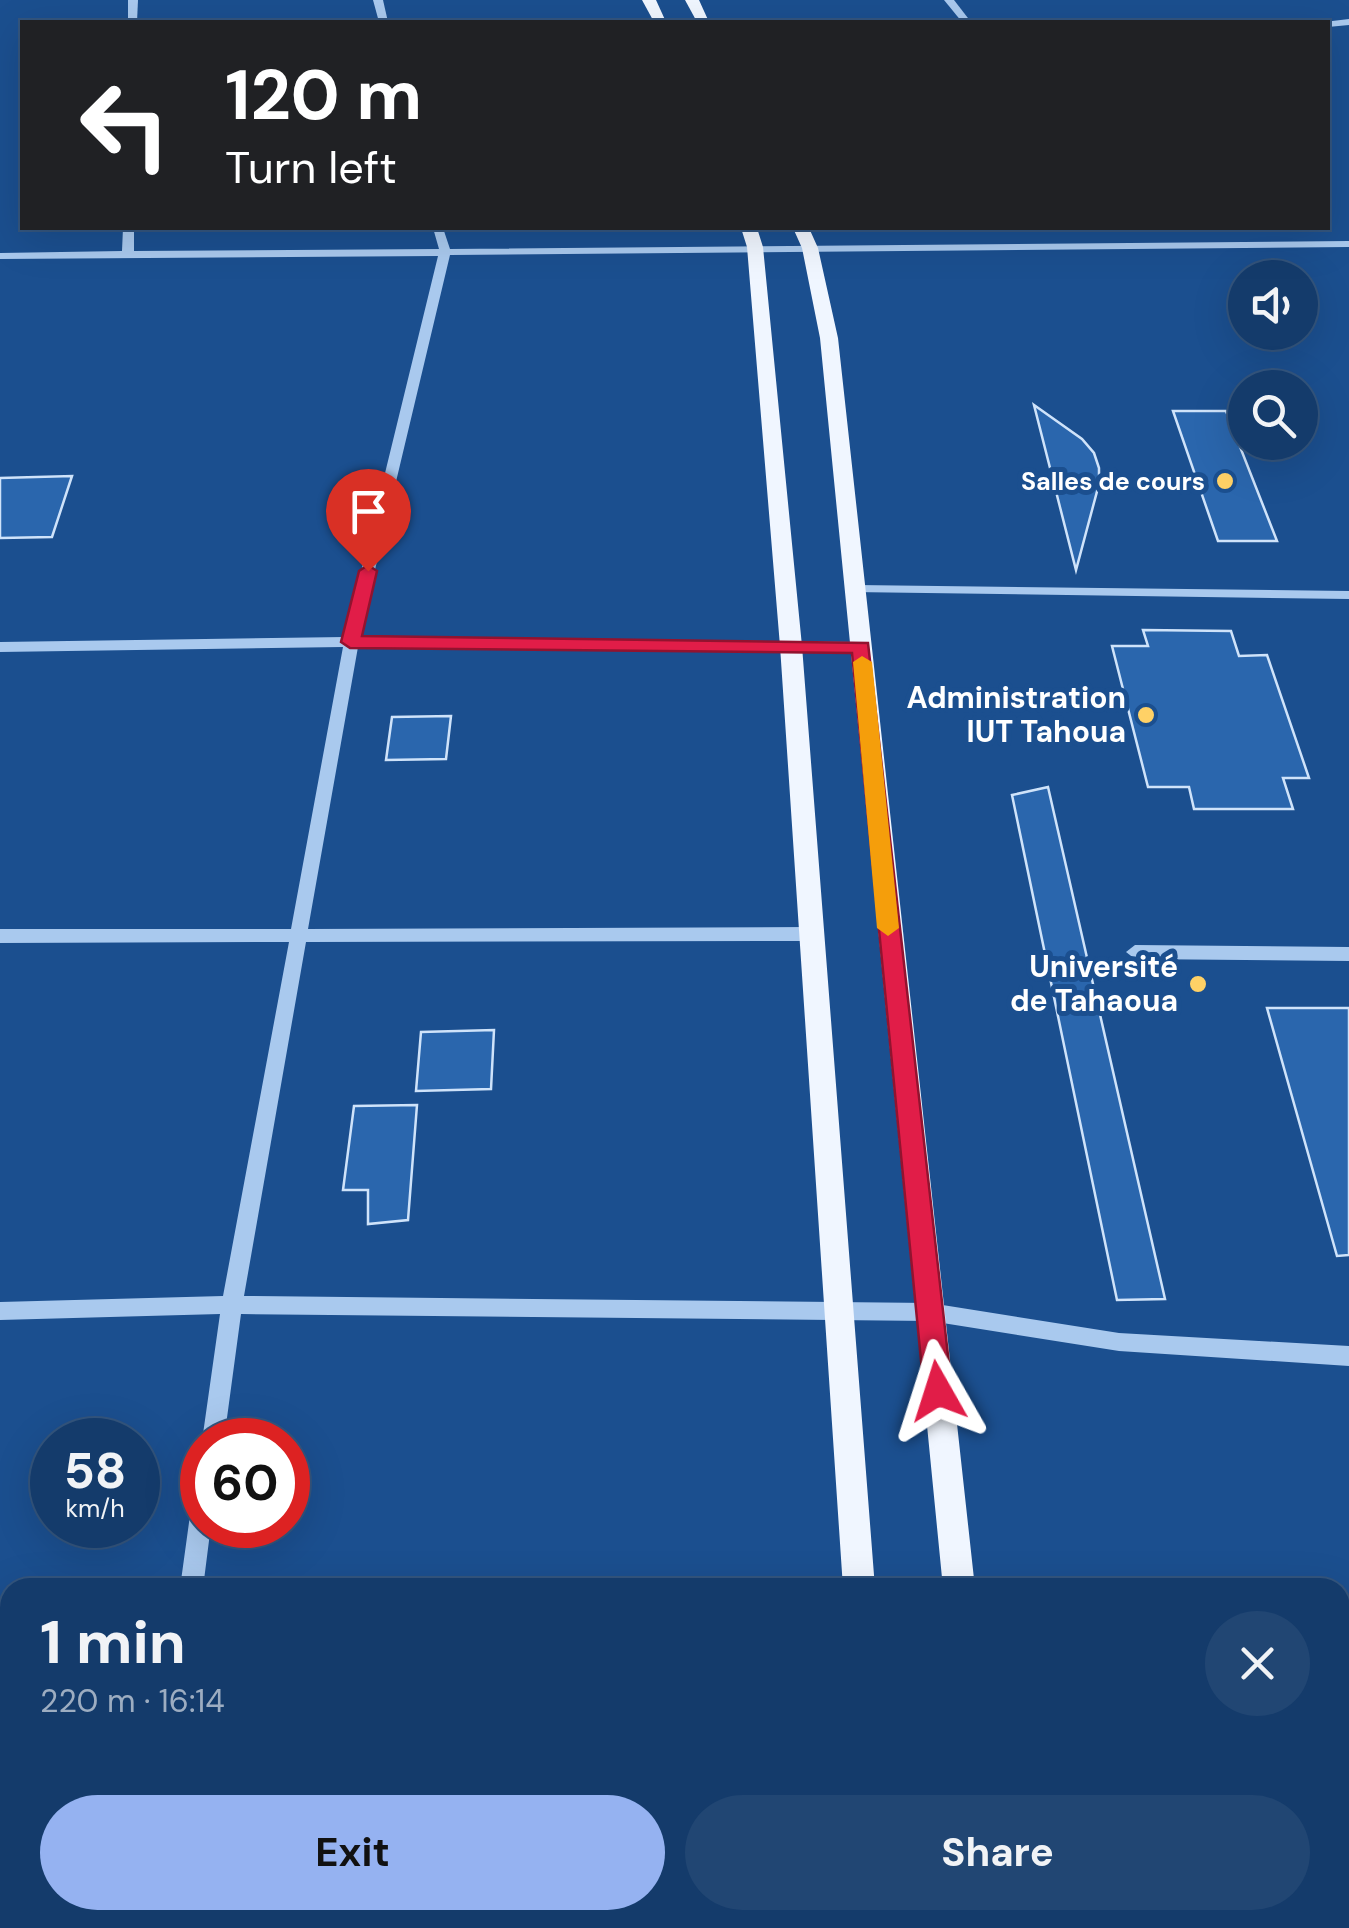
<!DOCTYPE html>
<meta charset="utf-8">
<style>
:root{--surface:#143b6b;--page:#214673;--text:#f1f3f6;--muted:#9dadc1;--line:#33557e;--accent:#95b2f1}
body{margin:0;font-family:"DM Sans",sans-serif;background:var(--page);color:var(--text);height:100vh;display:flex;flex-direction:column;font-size:38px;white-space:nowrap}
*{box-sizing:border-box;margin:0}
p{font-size:32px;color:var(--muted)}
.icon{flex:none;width:55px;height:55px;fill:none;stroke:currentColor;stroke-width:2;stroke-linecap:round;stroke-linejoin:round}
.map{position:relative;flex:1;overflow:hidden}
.sheet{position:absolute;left:0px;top:1578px;width:1350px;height:352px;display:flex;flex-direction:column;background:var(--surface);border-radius:30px 30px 0 0;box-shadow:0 10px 40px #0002,0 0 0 2px var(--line)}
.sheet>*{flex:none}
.hud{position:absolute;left:20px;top:20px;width:1310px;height:210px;border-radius:0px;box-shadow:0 10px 40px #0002,0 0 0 2px var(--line);background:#202124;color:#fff;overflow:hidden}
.fabs{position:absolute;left:1228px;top:260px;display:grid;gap:20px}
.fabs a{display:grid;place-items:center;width:90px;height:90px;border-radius:50%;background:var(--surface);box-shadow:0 10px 40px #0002,0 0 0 2px var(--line);font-size:50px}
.speed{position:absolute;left:30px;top:1418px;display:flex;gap:20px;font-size:50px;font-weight:700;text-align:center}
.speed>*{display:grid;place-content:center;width:130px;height:130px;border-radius:50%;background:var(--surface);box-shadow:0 10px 40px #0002,0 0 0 2px var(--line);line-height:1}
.speed small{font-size:25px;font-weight:400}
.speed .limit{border:15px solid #d22;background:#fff;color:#111}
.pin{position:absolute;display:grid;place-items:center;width:85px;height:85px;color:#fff;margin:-102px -42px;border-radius:50% 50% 50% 0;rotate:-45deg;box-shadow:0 0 10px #0007}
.pin .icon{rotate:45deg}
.me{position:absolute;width:110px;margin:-55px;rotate:354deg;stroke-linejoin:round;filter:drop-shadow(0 0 8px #0008)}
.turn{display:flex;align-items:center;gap:35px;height:210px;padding:0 40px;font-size:45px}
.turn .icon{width:130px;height:130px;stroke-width:2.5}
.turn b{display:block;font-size:70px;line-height:85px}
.round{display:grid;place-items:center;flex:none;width:105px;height:105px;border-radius:52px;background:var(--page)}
.head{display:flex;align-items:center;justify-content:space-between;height:170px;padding:0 40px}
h1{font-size:60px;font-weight:700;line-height:75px}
.button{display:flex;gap:20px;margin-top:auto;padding:20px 40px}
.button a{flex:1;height:115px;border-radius:60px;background:var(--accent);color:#111;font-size:40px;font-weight:700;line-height:115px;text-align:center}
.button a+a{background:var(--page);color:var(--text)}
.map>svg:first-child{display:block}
.building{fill:#2a66ad;stroke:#cfe3fa;stroke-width:2.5}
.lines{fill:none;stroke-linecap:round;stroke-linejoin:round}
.minor{fill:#a9c9ee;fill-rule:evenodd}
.major{fill:#f0f6ff;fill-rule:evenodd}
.route{fill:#e11d48;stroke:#92132f;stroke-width:2.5}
.slow{fill:#f59e0b}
.poi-dot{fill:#ffd166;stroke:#1b4f8f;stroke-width:4}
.labels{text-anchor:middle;stroke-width:10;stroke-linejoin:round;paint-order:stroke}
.far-poi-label{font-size:25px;font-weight:bold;fill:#fff;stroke:#1b4f8f;text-anchor:end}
.poi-label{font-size:30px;font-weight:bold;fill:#fff;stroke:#1b4f8f;text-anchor:end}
</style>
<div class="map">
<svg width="1349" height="1928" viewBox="0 0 1349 1928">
<rect width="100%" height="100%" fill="#1b4f8f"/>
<g class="building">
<path d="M1034,405L1082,439L1094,453L1099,468V484L1076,570Z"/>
<path d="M1173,411H1226L1277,541H1218Z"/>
<path d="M72,476L52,537L0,538V478Z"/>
<path d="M1143,630L1231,631L1239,656L1267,655L1309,778H1283L1293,809H1194L1189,787H1148L1112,646H1148Z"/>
<path d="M451,716L446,759L386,760L392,717Z"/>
<path d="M1048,787L1165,1299L1117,1300L1012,795Z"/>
<path d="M1267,1008H1349V1255L1337,1256Z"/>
<path d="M494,1030L491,1089L416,1091L421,1032Z"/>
<path d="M417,1105L408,1220L368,1224V1190H343L354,1106Z"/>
</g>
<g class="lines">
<g class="minor">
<path d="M128,0H138L137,22H128Z"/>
<path d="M373,0H383L388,22H379Z"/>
<path d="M944,0H954L971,22H962Z"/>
<path d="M1349,19V25L1328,27V22H1324Z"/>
<path d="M123,228H134V251L439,249L433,228H443L450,249L1349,241V247L450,255L359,637L861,642L868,647L861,652L358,647L308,929L812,927L821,934L812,941L306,942L244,1296L930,1303L1119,1333L1349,1346V1366L1119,1351L930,1321L241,1314L224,1440L202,1441L220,1314L0,1320V1302L223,1296L289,942L0,943V929H291L343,647L0,652V642L345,637L438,256L0,259V253L122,251Z"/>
<path d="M857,585L1349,591V599L852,592L850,589Z"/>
<path d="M1135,945L1349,947V961L1135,959L1126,952Z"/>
<path d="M202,1497V1525H211L203,1588H180L191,1508L194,1500Z"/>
<path d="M129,1920H155L154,1928H128Z"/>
</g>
<g class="major">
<path d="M642,0H656L666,22H654Z"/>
<path d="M685,0H699L709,22H697Z"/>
<path d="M741,228H757L763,247L802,646L875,1588H843L780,646L747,247Z"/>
<path d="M793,228H809L818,248L838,338L975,1588H943L820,338L802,248Z"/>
<path d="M864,1920H900L901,1928H865Z"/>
<path d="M977,1920H1013L1014,1928H978Z"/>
</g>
</g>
<path class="route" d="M368,565L377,571L362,636L868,643L952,1391L948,1400L938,1404L928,1400L924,1391L852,653L350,648L341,642L359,571Z"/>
<path class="slow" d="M862,656L872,662L899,928L888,936L877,928L853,662Z"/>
<g class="poi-dot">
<circle cx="1225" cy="481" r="10"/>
<circle cx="1146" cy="715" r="10"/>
<circle cx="1198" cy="984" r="10"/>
</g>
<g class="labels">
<g class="far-poi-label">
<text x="1205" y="490">Salles de cours</text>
</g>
<g class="poi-label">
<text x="1126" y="708">Administration<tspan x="1126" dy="34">IUT Tahoua</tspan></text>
<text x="1178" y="977">Université<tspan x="1178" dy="34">de Tahaoua</tspan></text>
</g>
</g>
</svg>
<div class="fabs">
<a><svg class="icon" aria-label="sound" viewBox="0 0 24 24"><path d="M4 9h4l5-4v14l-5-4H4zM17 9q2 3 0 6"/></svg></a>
<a><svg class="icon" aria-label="search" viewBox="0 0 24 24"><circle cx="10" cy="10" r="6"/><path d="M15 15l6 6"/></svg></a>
</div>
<div class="speed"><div>58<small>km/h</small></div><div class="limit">60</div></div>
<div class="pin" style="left:368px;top:571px;background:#d93025"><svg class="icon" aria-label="arrive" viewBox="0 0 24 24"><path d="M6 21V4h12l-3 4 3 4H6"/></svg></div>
<svg class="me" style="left:938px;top:1391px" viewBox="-20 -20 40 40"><path d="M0-17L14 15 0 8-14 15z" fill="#e11d48" stroke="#fff" stroke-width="4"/></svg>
<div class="hud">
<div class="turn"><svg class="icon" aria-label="left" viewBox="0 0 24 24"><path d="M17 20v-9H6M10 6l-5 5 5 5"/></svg><div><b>120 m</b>Turn left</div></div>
</div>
<section class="sheet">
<div class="head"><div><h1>1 min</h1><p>220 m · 16:14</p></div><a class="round"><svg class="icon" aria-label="close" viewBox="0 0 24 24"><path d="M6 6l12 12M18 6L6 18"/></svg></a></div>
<div class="button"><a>Exit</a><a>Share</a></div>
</section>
</div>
